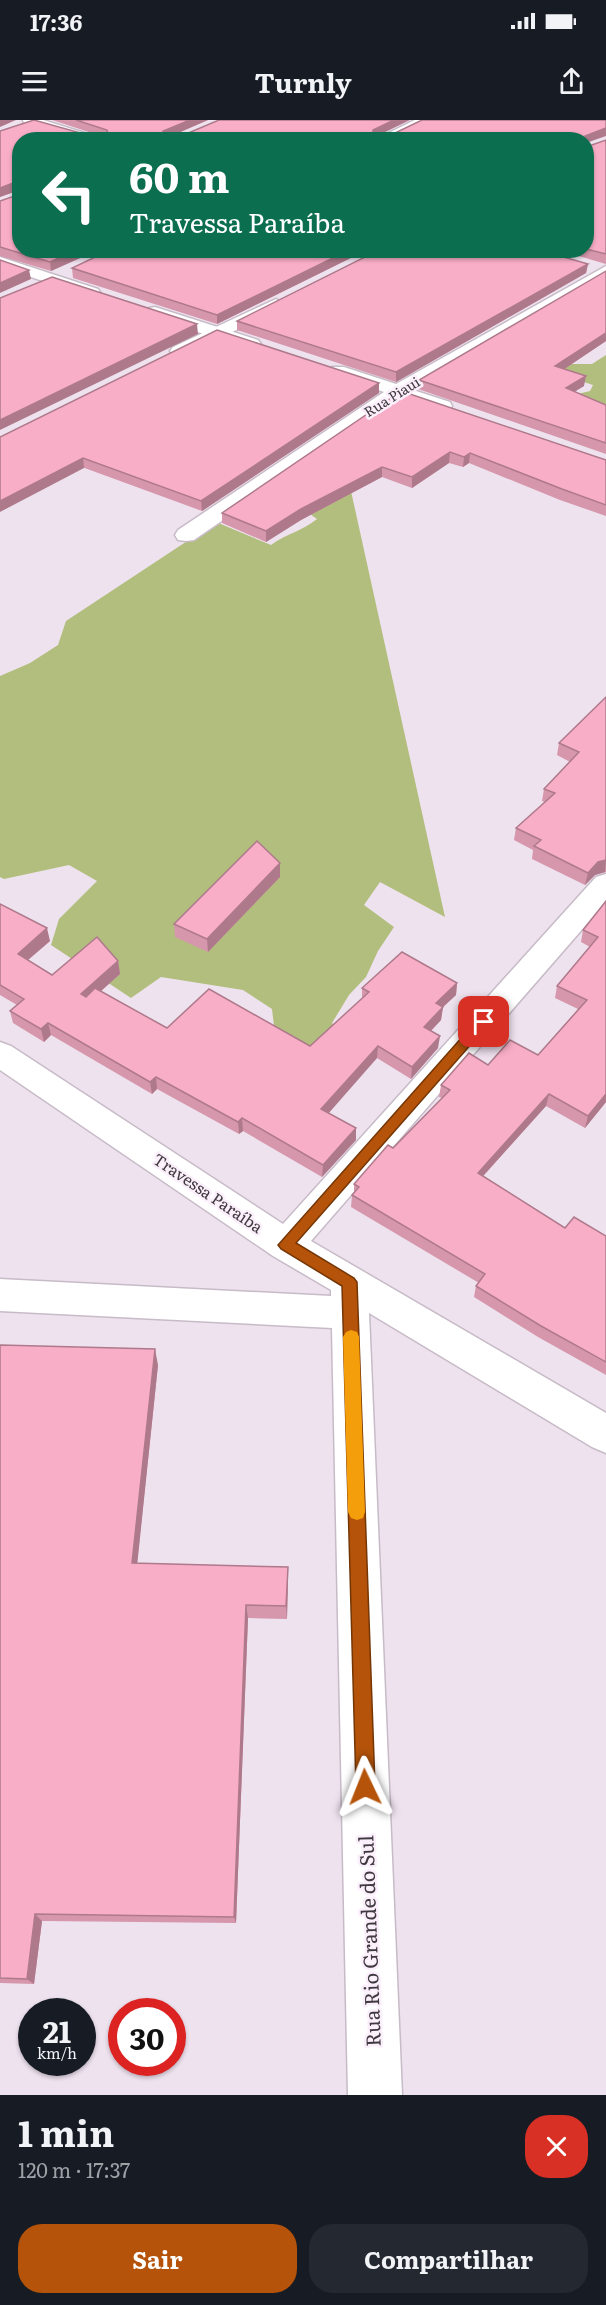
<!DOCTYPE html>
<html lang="pt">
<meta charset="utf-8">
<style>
:root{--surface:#171b24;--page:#242831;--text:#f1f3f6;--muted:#9ea1a6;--accent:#b45309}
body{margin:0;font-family:Literata,serif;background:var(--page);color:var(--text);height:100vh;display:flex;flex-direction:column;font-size:22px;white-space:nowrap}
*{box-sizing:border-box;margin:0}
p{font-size:20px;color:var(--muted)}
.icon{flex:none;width:33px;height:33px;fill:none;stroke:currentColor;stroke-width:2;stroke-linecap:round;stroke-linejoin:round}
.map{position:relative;height:1975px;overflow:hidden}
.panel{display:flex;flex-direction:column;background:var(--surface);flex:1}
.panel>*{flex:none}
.guide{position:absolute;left:12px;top:12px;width:582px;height:126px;border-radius:24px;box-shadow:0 2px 4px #0004;background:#0b6e4f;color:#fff;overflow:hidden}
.speed{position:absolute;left:18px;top:1878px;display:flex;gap:12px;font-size:30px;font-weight:700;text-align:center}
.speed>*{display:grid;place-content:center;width:78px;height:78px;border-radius:50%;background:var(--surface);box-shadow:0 2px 4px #0004;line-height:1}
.speed small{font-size:15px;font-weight:400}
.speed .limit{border:9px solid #d22;background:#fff;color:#111}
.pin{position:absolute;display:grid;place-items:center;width:51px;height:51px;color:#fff;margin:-26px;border-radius:12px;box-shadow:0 3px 9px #0006}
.me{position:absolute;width:66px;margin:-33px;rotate:358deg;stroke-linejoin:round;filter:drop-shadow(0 0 4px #0008)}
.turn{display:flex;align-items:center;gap:21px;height:126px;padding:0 18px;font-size:27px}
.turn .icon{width:78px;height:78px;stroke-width:2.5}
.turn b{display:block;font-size:42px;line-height:51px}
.round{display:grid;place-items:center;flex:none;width:63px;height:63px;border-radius:24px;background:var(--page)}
.headline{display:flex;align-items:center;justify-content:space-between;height:102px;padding:0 18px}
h1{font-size:36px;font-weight:700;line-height:45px}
.action{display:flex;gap:12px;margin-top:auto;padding:12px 18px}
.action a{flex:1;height:69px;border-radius:24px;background:var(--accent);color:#fff;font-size:24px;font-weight:700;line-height:69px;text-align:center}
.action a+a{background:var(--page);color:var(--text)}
.status{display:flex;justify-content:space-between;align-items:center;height:42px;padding:0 30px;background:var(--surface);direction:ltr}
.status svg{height:16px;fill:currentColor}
header{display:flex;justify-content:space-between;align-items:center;height:78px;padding:0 18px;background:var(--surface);font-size:27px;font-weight:700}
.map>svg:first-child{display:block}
.green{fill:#b2be7d}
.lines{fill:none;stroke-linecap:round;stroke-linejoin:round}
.minor-casing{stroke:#c7bbc7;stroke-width:3}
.tertiary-casing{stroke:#c7bbc7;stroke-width:3}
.minor{fill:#fff;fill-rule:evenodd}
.tertiary{fill:#fff;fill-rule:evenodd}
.wall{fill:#d696ab}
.shaded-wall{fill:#ae7a8b}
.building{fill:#f9aec7;stroke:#ae7a8b;stroke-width:1.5}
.route{fill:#b45309;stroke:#753606;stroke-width:1.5}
.slow{fill:#f59e0b}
.labels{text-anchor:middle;stroke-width:5;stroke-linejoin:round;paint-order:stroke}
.far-street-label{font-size:14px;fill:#3f3a3f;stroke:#fceffc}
.street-label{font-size:16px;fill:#3f3a3f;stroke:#fceffc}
.near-street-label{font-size:20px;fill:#3f3a3f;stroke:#fceffc}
</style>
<div class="status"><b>17:36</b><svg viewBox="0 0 49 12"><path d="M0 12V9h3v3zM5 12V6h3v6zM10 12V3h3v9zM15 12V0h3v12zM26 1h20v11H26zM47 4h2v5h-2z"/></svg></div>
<header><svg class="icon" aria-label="menu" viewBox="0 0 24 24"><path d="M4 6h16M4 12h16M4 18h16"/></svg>Turnly<svg class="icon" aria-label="share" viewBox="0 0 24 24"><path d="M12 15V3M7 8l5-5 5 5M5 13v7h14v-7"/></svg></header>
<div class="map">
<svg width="606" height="1975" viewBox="0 0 606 1975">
<rect width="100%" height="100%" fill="#efe2ef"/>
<g class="green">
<path d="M606,235V299L561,278L590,271L593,265L550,251L562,244H592Z"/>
<path d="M349,362L445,797L380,762L364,785L394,807L378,831L366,857L349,875L332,903L374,940L350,961L274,906L272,889L243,870L161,857L131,878L51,825L59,799L97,761L69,745L4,759L0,757V556L30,543L58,525L66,501L216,402L271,425C287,413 301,412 317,399L286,377Z"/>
</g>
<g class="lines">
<g class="minor-casing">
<g id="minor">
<path d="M23,0H43L107,20H85L24,3Z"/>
<path d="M415,0H432L392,20H374Z"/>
<path d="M0,137L98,169L100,172L92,177L0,147Z"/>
<path d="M606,146V158L413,270L450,282L452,286L450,290L443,292L400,278L194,420L186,421L178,420L175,415L178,410L384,272L332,255L329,251L332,247H344L396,264Z"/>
<path d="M155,187L258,220L261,224L258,228H246L149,196L147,192L149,188Z"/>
<path d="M606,754V782L311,1121L606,1293V1333L592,1327L369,1193L402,1975H348L332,1208L0,1191V1159L331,1176V1170L273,1136L0,950V922L11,926L283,1104L596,757Z"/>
</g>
</g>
<g class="tertiary-casing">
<path id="tertiary" d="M276,179L284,184L282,188L185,235H173L170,231L173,227Z"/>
</g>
<use href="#minor" class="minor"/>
<use href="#tertiary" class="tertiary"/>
</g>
<g class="wall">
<path d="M52,0H208L176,14H382L606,16L20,20V70L0,77V11L95,14Z"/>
<path d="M606,20V144L558,130H586V27Z"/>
<path d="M0,81L98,130L51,151L0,136Z"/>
<path d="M110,130H367L217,204L73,158L72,148Z"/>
<path d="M588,144L586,153L396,262L237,210V201Z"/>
<path d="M606,151V221L564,249L584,266L574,272L606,285V334L418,269L419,260Z"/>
<path d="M379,263V273L202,391L0,317Z"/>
<path d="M401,271L606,340V396L560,380L469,343L463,347L449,343L412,368L382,357L301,400L266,422L222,403V393Z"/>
<path d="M606,577V752L595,755L585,765L532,739L533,730L514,720L516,708L545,682L542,681L544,669L570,642L557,635L559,623Z"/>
<path d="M280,743V757L208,832L175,817L174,804Z"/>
<path d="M606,781V982L585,1008L546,986L483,1056L565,1108L606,1116V1255L538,1217L474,1177L476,1166L479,1163L351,1087L352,1075L354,1073V1064L393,1028L442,978L439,977L441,965L488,945L538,935L578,889L555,878L557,866L590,827L581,822L583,810Z"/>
<path d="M0,784L50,821L28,840L52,855L118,841L120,854L101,871L167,908L310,926L362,879V868L457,863L456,875L443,887L441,900L431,911L438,928L411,959L377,938L328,993L356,1008V1020L322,1057L243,1011L239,1014L157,969L152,974L51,915L44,922L13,903L10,891L17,885L0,875Z"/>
<path d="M0,1225L158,1245L137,1443L288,1447L287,1499L248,1498L236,1803L42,1801L34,1864L0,1863Z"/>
</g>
<g class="shaded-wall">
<path d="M0,0H16L0,7Z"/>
<path d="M190,0H208L164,19L163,11Z"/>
<path d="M394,0H410L373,18L372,20L373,10Z"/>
<path d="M606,8V16L586,23V20H585V16Z"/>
<path d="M18,61L19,70L0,77V68Z"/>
<path d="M76,130H98L51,151L50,142Z"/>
<path d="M349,130H367L217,204V195Z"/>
<path d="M588,144L586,153L396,262V252Z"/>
<path d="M29,150L31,159L0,173V163Z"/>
<path d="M197,204L198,214L0,310V300Z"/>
<path d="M606,213V221L554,256L555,246Z"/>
<path d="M586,256L584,266L564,278L566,268Z"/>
<path d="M379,263V273L202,391L201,381Z"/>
<path d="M450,332L449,343L412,368V357Z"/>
<path d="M470,333L469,343L463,347L464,337Z"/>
<path d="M83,338L84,348L0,392V381Z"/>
<path d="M382,347V357L301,400L266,422V411L301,389Z"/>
<path d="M606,740L605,752L595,755L585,765L588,753L598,742Z"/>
<path d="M280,743V757L208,832L207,819Z"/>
<path d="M47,808L50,821L21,846L18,834Z"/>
<path d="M118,841L120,854L83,887L81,874Z"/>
<path d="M457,863L456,875L443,887L441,900L423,919L424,907L436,883Z"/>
<path d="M48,903L51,915L44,922L41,909Z"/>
<path d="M440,916L438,928L411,959L412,947Z"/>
<path d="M378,926L377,938L321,1002V989Z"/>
<path d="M156,957L157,969L152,974L150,962Z"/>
<path d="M549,974L546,986L476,1064L478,1053Z"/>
<path d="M606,974V982L585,1008L588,996Z"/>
<path d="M242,998L243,1011L239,1014L238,1002Z"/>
<path d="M356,1008V1020L322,1057L323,1045Z"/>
<path d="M155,1229L158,1245L136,1456L132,1443Z"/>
<path d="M288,1447V1461L287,1499L286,1486Z"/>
<path d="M246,1485L248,1498L236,1803L234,1797Z"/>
<path d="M35,1794L42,1801L34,1864L27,1859Z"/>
</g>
<g class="building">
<path d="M34,0L84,14H108L107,10L76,0H190L163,11L165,14H186L219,0H394L373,10V13L393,14L422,0H606V8L585,16V20H20V62L18,61L0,68V11Z"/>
<path d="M606,20V134L586,129V27Z"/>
<path d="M20,74V130H76L50,142L0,127V81Z"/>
<path d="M110,130H349L217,195L72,148Z"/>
<path d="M379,130H539L588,144L396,252L237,201Z"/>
<path d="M0,140L29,150L0,163Z"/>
<path d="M606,151V213L555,246L586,256L566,268L606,285V323L419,260Z"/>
<path d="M52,157L197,204L0,300V178Z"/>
<path d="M217,210L379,263L201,381L83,338L0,381V317Z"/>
<path d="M401,271L606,340V385L562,369L470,333L464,337L450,332L412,357L382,347L301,389L266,411L222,393Z"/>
<path d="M606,577V740L598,742L588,753L534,726L541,720L516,708L555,673L544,669L579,632L559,623Z"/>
<path d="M257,721L280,743L207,819L174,804Z"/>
<path d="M606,781V974L588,996L549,974L478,1053L565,1108L574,1097L606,1116V1242L541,1206L476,1166L485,1154L352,1075L359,1067L354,1064L388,1025L393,1028L450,970L441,965L469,933L488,945L510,920L538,935L587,880L557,866L598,817L583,810Z"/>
<path d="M0,784L47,808L18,834L52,855L97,817L118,841L81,874L86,877L95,868L167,908L209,869L310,926L369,872L362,868L402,832L457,863L436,883L443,887L424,907L440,916L412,947L378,926L321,989L356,1008L323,1045L242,998L238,1002L156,957L150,962L48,903L41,909L10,891L24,879L0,865Z"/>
<path d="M0,1225L155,1229L132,1443L288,1447L286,1486L246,1485L234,1797L35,1794L27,1859L0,1858Z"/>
</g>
<path class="route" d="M484,897L488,898L490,902L488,905L296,1123L354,1158L357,1162L375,1667L372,1674L365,1677L359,1674L356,1667L342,1166L281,1129L278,1125L479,898Z"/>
<path class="slow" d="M351,1210L357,1212L359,1217L365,1392L363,1398L357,1400L351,1398L348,1392L343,1217L346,1212Z"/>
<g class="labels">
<g class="far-street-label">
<text transform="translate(392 277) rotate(-32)" y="5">Rua Piaui</text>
</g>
<g class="street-label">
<text transform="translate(208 1073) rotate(34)" y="6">Travessa Paraíba</text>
</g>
<g class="near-street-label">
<text transform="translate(370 1821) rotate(-92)" y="7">Rua Rio Grande do Sul</text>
</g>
</g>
</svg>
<div class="speed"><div>21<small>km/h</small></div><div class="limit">30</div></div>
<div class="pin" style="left:484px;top:902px;background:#d93025"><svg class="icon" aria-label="arrive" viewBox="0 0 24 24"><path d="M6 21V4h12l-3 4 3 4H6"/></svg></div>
<svg class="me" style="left:365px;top:1667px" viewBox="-20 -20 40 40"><path d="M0-17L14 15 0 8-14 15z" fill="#b45309" stroke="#fff" stroke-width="4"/></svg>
<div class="guide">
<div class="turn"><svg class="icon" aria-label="left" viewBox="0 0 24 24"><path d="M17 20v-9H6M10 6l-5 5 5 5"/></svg><div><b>60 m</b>Travessa Paraíba</div></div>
</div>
</div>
<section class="panel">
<div class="headline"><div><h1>1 min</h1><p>120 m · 17:37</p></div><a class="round" style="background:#d93025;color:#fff"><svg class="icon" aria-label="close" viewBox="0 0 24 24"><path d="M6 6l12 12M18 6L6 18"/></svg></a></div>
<div class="action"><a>Sair</a><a>Compartilhar</a></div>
</section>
